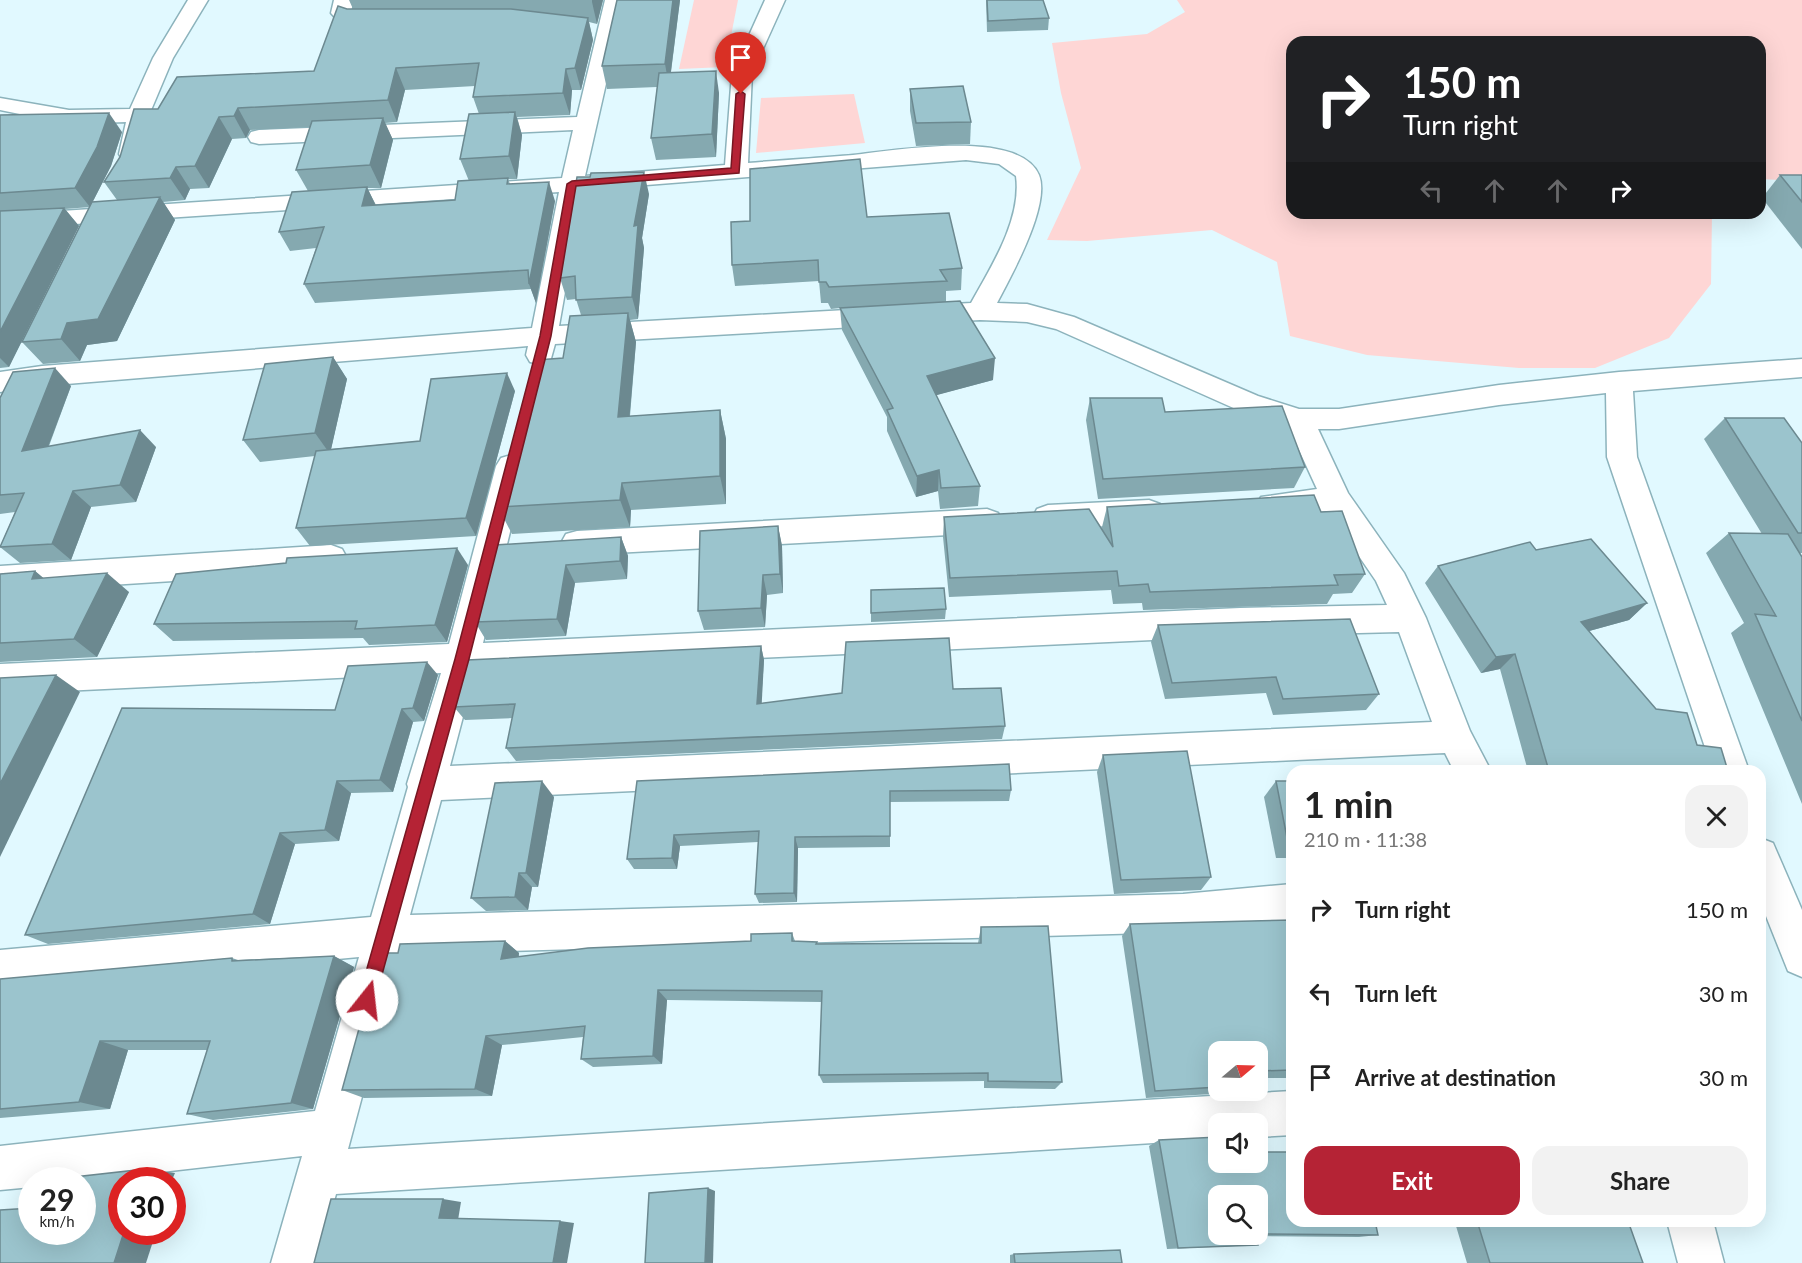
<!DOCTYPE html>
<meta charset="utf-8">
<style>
:root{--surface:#fff;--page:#f2f2f2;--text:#222;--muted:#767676;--accent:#b52335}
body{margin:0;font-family:Lato,sans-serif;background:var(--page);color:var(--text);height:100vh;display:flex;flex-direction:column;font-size:22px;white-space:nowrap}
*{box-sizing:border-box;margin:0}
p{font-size:20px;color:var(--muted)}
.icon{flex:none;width:33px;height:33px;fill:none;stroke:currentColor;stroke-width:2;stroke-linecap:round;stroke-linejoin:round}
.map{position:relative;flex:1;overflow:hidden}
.side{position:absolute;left:1286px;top:765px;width:480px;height:462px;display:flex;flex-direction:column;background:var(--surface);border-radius:18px;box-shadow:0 6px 24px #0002}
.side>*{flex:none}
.guide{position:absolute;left:1286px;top:36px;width:480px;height:183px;border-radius:18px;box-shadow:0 6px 24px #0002;background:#202124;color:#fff;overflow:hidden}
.needle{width:39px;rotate:71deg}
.buttons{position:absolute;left:1208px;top:1041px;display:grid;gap:12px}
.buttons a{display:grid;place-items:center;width:60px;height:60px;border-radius:12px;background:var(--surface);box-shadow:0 6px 24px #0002;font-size:30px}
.speed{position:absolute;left:18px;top:1167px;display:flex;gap:12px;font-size:30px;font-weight:700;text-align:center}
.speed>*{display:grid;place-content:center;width:78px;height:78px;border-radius:50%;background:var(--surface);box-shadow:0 6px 24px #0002;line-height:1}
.speed small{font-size:15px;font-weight:400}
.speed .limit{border:9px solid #d22;background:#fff;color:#111}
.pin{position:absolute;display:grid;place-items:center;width:51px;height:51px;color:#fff;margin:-62px -26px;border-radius:50% 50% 50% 0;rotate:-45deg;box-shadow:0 0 6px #0007}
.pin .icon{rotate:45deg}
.me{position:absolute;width:66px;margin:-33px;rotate:16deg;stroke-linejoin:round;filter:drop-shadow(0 0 4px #0008)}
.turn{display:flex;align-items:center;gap:21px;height:126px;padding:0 18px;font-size:27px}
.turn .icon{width:78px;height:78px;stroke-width:2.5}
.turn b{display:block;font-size:42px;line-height:51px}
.lanes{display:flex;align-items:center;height:57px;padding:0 18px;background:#0003;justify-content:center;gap:30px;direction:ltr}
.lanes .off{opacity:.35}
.round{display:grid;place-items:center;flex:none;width:63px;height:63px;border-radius:18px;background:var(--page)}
.head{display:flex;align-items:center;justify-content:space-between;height:102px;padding:0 18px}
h1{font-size:36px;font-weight:700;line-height:45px}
.button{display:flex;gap:12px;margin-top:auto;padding:12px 18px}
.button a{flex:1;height:69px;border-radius:18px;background:var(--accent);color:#fff;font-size:24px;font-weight:700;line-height:69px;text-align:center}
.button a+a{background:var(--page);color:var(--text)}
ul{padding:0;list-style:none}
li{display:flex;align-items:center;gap:18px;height:84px;padding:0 18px}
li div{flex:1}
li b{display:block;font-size:22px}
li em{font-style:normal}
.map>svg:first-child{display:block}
.green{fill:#fed6d5}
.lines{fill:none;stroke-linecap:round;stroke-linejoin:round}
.minor-casing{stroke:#8cb3bc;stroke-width:3}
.minor{fill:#fff;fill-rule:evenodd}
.wall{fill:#85a9b0;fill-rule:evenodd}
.shaded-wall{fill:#6c8990}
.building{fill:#9bc4cd;stroke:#6c8990;stroke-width:1.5}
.route{fill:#b52335;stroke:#761722;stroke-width:1.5}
</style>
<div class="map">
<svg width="1802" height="1263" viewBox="0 0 1802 1263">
<rect width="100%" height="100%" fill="#e1f9ff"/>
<g class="green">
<path d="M694,0H738L725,67L679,69Z"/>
<path d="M1177,0H1802V181L1760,179V42H1292V213H1712L1711,284L1669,338L1595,368H1519L1367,355L1290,336L1277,262L1212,230L1087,241L1047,240L1081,168L1061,93L1052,43L1147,34L1185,12Z"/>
<path d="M854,94L865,143L756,153L761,98Z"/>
</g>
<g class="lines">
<g class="minor-casing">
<g id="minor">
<path d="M188,0H208L173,58L149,115L138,159H122L119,154L126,122L69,124L0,110V98L69,110L130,109L153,58Z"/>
<path d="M334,0H354L351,11L360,16L383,19L386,23L383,27C366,31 342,28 331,13Z"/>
<path d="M605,0H625L585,176L725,165L732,73L765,0H785L752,73L748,163C783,160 818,158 853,155C893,151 1019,128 1039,175C1051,205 1011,276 997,303L1027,304L1074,317L1258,396L1299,409H1339L1499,385L1619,372L1802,359V377L1633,391L1637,457L1749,771H1713L1607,457L1606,393L1499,405L1339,429H1318L1348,493L1404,573L1426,618L1470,731L1491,771H1454L1445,753L441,800L410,915L1183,894L1292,884V922L1183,932L400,954L348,1149L1292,1091V1135L1257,1137V1124H1218V1139L336,1194L317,1263H271L302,1156L82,1181L32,1180V1187L0,1190V1146L315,1111L359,957L0,990V950L371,917L408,787L407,784L441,673L0,694V664L449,644L496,466L501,458L511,455L521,458L526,466L483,643L1240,608L1387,605L1376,581L1328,511L1272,517L1261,513L1257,505L1261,497L1317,489L1288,426L1238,410L1056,329L1027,322L980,320L555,344L550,362L540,364L530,362L526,355L528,346L42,386L0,392V372L42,366L532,328L559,192L0,229V215L562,178L573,130L259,144L251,142L248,137L251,132L259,130L577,117ZM966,160L999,164L1016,176C1022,219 991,267 971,303L559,326L583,190ZM1399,632L1432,722L450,766L475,671L1240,636Z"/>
<path d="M1149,500L1160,504L1164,512L1160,520L1149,524L1048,529L1037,525L1033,517L1037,509L1048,505Z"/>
<path d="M987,509L998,513L1002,521L998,529L987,533L577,555L566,552L561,543L566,534L577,531Z"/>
<path d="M331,545L342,549L347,558L342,567L331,571L0,592V566Z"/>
<path d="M1760,838L1773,843L1802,910V977L1788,971L1760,901Z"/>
<path d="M1667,1221H1713L1724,1263H1678Z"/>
</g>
</g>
<use href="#minor" class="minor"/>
</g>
<g class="wall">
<path d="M349,0H603L597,24L589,22L593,40L581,90H572L570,115L517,117L522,135L517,179H508L510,184L555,201L536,303L531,289L315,303L304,284L316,248L290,251L279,232L308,191L296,170L310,127L250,130L246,138L232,139L209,188L190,189L185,200L163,202L175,220L117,341L87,345L80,361L43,364L22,342L117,200L104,182L158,109L314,71L347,9H353ZM475,86L473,97L479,114L460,159L469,181L455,200L376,205L367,188H381L393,140L385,123L397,122L405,90Z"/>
<path d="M617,0H680L671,72L719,93L716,157L656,160L651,138L657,87L607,89L602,66Z"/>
<path d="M986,0H1043L1049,18L1048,30L987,32Z"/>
<path d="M910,89L971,122L970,144L916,146L910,111Z"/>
<path d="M0,115L122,132L111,166L90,207L65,209L79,226L9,367L0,368Z"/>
<path d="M1780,175H1802V249L1762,198Z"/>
<path d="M649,194L642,238L644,248L638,319L630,320L636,342L630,416L720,410L726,439V504L631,510L630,527L512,534L498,507L563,358L581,315L576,299L567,300L560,278Z"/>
<path d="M867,217L962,268L961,290L946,291V302L993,380L936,395L980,486L978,506L940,509L938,491L916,497L887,431V417L842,330L840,308L831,309L828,303H821L819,281L735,286L732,265Z"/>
<path d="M333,357L347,379L331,449L420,441L515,391L476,536L310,546L296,528L315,456L260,462L243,440Z"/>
<path d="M71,386L49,446L156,447L136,502L91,507L71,560L20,563L0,547L15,512L0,514V398Z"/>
<path d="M1090,398L1165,412L1305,467L1294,488L1098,499L1086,420Z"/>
<path d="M1725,418L1802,443V553H1800L1802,557V804L1731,633L1744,623L1706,553L1729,533L1762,534L1704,439Z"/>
<path d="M1107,507L1321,512L1365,574L1352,593L1333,594L1327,604L1143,610L1142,603L1113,604L1111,590L949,597L943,537L944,517L1102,530V527Z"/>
<path d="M778,526L782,546L783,593L767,595L765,627L704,630L698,611Z"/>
<path d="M621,537L628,556L627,579L575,583L566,636L486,640L475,622L495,545Z"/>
<path d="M1536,550L1647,603L1629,620L1589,631L1656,709L1728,771H1528L1500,669L1481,673L1425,583L1438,566Z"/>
<path d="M468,565L447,642L369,645L363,638L173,641L154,624Z"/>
<path d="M35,571L43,578L129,592L97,657L0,662V574Z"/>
<path d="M871,590L946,609L945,619L871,622Z"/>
<path d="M1158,625L1379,694L1366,710L1273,715L1266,693L1165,699L1151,642Z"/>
<path d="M761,646L764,660L761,704L953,689L1005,726L1002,739L516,761L506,748L513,718L465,720L454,707Z"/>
<path d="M438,675L424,721L413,722L393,792L351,793L339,841L295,844L270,924L48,944L25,935Z"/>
<path d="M1103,755L1211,877L1201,890L1114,894L1097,772Z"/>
<path d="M637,781L1011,790L1009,801L890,802V847L798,848L797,902L759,903L755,894L758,842L680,846L677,869H634L627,859Z"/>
<path d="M1276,781H1292V858H1276L1264,797Z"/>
<path d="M554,797L538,887H532L528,910L486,911L471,898Z"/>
<path d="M1292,920V1078H1257V1052H1218V1090L1212,1094L1146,1098L1122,936L1130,924Z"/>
<path d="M981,927L1062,1082L1055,1089L984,1088V1081L823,1083L819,1075L822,1002L667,1000L662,1064L593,1067L581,1059L583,1037L502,1045L492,1096L364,1098L342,1090L398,953L505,941L519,953V957L751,941L792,933L795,941L817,942V944L978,943Z"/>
<path d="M334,956L354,967L313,1109L213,1120L187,1114L207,1050H128L110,1109L0,1118V979L232,958L238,960Z"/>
<path d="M1159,1140L1218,1162L1378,1235L1359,1237L1256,1236L1258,1245L1167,1249L1149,1146Z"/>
<path d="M1465,1221H1628L1643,1263H1467L1456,1226L1466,1225Z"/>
<path d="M1014,1254L1122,1263H1010V1255Z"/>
</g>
<g class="shaded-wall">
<path d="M592,0H603L597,24L592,2Z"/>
<path d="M673,0H680L669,86L665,64Z"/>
<path d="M588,18L593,40L581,90L575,68Z"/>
<path d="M396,68L405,90L397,122L388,100Z"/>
<path d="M566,69L572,90L570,115L563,93Z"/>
<path d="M716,71L719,93L716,157L712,134Z"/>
<path d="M238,108L250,130L246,138L234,116Z"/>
<path d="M515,112L522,135L517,179L509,156Z"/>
<path d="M109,113L122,132L111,166L90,207L75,188Z"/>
<path d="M219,117L232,139L209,188L195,166Z"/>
<path d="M383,118L393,140L381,188L370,165Z"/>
<path d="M176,167L190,189L185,200L170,178Z"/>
<path d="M644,172L649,194L642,238L644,248L638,319L632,297L634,226Z"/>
<path d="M549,182L555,201L536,303L529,284Z"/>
<path d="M367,187L376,206H362Z"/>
<path d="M160,197L175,220L117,341L87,345L80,361L61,339L67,323Z"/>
<path d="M64,208L79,226L9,367L0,358V332Z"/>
<path d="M628,313L636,342L627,445L618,417Z"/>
<path d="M333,357L347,379L330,454L315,433Z"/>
<path d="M995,358L993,380L926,398L927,376Z"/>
<path d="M55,368L71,386L40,468L22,451Z"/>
<path d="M507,373L515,391L476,536L466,518Z"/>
<path d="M720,410L726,439V504L720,476Z"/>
<path d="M140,430L156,447L136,502L120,485Z"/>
<path d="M939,470L938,491L916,497L917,476Z"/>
<path d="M622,483L631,510L630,527L620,500Z"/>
<path d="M73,491L91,507L71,560L52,544Z"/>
<path d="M778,526L782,546L783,593L780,574Z"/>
<path d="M621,537L628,556L627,579L620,561Z"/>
<path d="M457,548L468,565L447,642L435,625Z"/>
<path d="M566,565L575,583L566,636L557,619Z"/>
<path d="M35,571L59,591L32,579Z"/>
<path d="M107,573L129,592L97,657L74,639Z"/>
<path d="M763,575L767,595L765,627L761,608Z"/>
<path d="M1647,603L1629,620L1564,638L1581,622Z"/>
<path d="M761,646L764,660L761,717L757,704Z"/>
<path d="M1515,654L1500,669L1481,673L1496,657Z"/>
<path d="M427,662L438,675L424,721L413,708Z"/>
<path d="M56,675L80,692L0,857V784Z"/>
<path d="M402,709L413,722L393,792L380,780Z"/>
<path d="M337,781L351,793L339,841L325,830Z"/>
<path d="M542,781L554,797L538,887L526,873Z"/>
<path d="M280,833L295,844L270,924L253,914Z"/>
<path d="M674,835L680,846L677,869L672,858Z"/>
<path d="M795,837L798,848L797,902L794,893Z"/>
<path d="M519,873L532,887L528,910L515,897Z"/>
<path d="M505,941L519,953L516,970L501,959Z"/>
<path d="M334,956L354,967L313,1109L291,1103Z"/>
<path d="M658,990L667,1000L662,1064L653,1056Z"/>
<path d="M486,1036L502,1045L492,1096L475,1089Z"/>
<path d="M100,1041L128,1050L110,1109L79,1102Z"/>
<path d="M146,1169L175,1173L172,1180H142Z"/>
<path d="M708,1188L715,1191L713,1263H705Z"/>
<path d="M443,1199L461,1202L458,1220L439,1218Z"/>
<path d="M560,1221L574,1223L567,1263H553Z"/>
<path d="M124,1232H156L146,1263H114Z"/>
</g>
<g class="building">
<path d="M617,0H673L665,64L602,66Z"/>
<path d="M987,0H1043L1049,18L988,21Z"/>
<path d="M338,6L347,9H511L588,18L575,68L566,69L563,93L473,97L479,63L396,68L388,100L238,108L234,116L219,117L195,166L176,167L170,178L104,182L120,157L134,109H158L177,77L314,71Z"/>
<path d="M716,71L712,134L651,138L659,73Z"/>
<path d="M963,86L971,122L916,123L910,89Z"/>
<path d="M515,112L509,156L460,159L469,114Z"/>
<path d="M109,113L97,147L75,188L0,193V115Z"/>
<path d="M383,118L370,165L296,170L312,121Z"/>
<path d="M860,159L867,217L949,213L962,268L940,270L947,281L829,287L826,282H819L818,260L732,265L731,222L750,221V169Z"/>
<path d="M644,172L634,226L638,225L632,297L576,300L575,276L560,278L577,177H590L591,173Z"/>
<path d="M1780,175H1802V202Z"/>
<path d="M508,178L507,184L549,182L529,284L528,270L304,284L324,227L279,232L292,192L367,187L362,206L455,200L458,181Z"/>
<path d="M160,197L98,319L67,323L61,339L22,342L92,202Z"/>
<path d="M64,208L0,332V211Z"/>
<path d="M960,301L995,358L927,376L980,486L941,488L939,470L917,476L887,410L893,408L840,308Z"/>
<path d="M628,313L618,417L720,410V476L622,483L620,500L498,507L537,360L563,358L570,316Z"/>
<path d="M333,357L315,433L243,440L265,364Z"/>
<path d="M55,368L22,451L140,430L120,485L73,491L52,544L0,547L24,493L0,495V398L13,372Z"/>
<path d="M507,373L466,518L296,528L316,451L420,441L431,379Z"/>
<path d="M1090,398H1162L1165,412L1282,406L1305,467L1103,479Z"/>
<path d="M1725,418H1784L1802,443V533H1798Z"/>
<path d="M1314,495L1321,512L1342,511L1365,574L1334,575L1338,585L1150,592L1148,584L1119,586L1117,571L950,578L944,517L1089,509L1113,547L1107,507Z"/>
<path d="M778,526L780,574L763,575L761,608L698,611L700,531Z"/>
<path d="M1729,533L1788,534L1802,557V721L1755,614L1776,616Z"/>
<path d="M621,537L620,561L566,565L557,619L475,622L495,545Z"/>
<path d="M1591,539L1647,603L1581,622L1656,709L1687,713L1697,745L1721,748L1728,771H1549L1515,654L1496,657L1438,566L1530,542L1536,550Z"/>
<path d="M457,548L435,625L355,629L357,621L154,624L176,574L286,563L287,558Z"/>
<path d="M35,571L32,579L107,573L74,639L0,643V574Z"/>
<path d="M944,588L946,609L871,613V590Z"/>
<path d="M1350,619L1379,694L1283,699L1276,677L1172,683L1158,625Z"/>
<path d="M949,638L953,689L1001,688L1005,726L506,748L515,704L454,707L467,660L761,646L757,704L842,693L846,642Z"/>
<path d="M427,662L413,708L402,709L380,780L337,781L325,830L280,833L253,914L25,935L122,708L335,710L348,666Z"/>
<path d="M56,675L0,784V678Z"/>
<path d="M1187,751L1211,877L1121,880L1103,755Z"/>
<path d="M1009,764L1011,790L890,791V836L795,837L794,893L755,894L759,831L674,835L672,858L627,859L637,781Z"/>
<path d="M542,781L526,873H519L515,897L471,898L495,783Z"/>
<path d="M1276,781H1292V843H1288Z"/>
<path d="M1292,920V1070L1257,1071V1052H1218V1087L1155,1091L1130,924Z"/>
<path d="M1048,926L1062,1082L988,1081V1073L819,1075L822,991L658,990L653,1056L581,1059L585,1026L486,1036L475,1089L342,1090L380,953H398L400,944L505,941L501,959L588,948L751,941V934L792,933V941L817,942L816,944L981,943V927Z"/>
<path d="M334,956L291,1103L187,1114L210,1041H100L79,1102L0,1109V979L232,958V961Z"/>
<path d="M1218,1137V1162H1257V1152H1292V1221H1375L1378,1235L1257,1234V1196H1218V1234H1256L1258,1245L1178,1248L1159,1140Z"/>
<path d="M146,1169L142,1180H122V1232H124L114,1263H0V1210L32,1208V1232H82V1180H73L74,1177Z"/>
<path d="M708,1188L705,1263H645L649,1193Z"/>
<path d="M331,1199H443L439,1218L560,1221L553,1263H314Z"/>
<path d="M1488,1221H1628L1643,1263H1490L1478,1224H1489Z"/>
<path d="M1120,1250L1122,1263H1015L1014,1254Z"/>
</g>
<path class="route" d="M741,91L745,94L739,173L576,186L551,336L469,659L375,1000L373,1006L367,1009L361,1006L358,1000L455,659L540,336L567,184L572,181L731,168L736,94Z"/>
</svg>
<div class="buttons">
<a><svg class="needle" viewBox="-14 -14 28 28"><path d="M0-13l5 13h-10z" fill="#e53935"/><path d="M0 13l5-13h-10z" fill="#767676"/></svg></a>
<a><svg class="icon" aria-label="sound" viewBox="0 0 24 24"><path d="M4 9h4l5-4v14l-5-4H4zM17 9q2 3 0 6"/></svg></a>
<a><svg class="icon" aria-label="search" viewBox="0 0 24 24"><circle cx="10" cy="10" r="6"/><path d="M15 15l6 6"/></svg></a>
</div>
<div class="speed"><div>29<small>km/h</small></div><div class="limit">30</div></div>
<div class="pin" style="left:741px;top:94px;background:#d93025"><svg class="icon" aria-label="arrive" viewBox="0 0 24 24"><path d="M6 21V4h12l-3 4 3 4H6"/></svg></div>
<svg class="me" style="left:367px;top:1000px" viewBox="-20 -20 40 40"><circle r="19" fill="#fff"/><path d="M0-13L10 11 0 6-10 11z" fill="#b52335"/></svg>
<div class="guide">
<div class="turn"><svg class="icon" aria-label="right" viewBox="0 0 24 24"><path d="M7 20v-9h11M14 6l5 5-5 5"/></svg><div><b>150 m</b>Turn right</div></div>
<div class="lanes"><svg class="icon off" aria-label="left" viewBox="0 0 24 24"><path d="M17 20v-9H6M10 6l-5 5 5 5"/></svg><svg class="icon off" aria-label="ahead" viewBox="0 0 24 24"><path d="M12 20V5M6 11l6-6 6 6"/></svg><svg class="icon off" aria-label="ahead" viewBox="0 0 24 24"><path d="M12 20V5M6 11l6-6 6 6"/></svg><svg class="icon" aria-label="right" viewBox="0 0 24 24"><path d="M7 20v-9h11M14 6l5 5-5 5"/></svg></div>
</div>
<section class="side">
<div class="head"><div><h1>1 min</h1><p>210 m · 11:38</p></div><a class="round"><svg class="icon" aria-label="close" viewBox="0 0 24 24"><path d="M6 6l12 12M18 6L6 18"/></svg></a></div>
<ul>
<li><svg class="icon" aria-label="right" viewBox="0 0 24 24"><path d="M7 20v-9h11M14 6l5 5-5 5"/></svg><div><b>Turn right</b></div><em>150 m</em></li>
<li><svg class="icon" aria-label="left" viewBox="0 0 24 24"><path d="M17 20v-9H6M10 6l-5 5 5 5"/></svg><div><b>Turn left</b></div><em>30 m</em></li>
<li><svg class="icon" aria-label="arrive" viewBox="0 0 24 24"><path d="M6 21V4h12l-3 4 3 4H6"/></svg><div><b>Arrive at destination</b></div><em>30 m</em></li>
</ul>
<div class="button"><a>Exit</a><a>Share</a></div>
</section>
</div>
